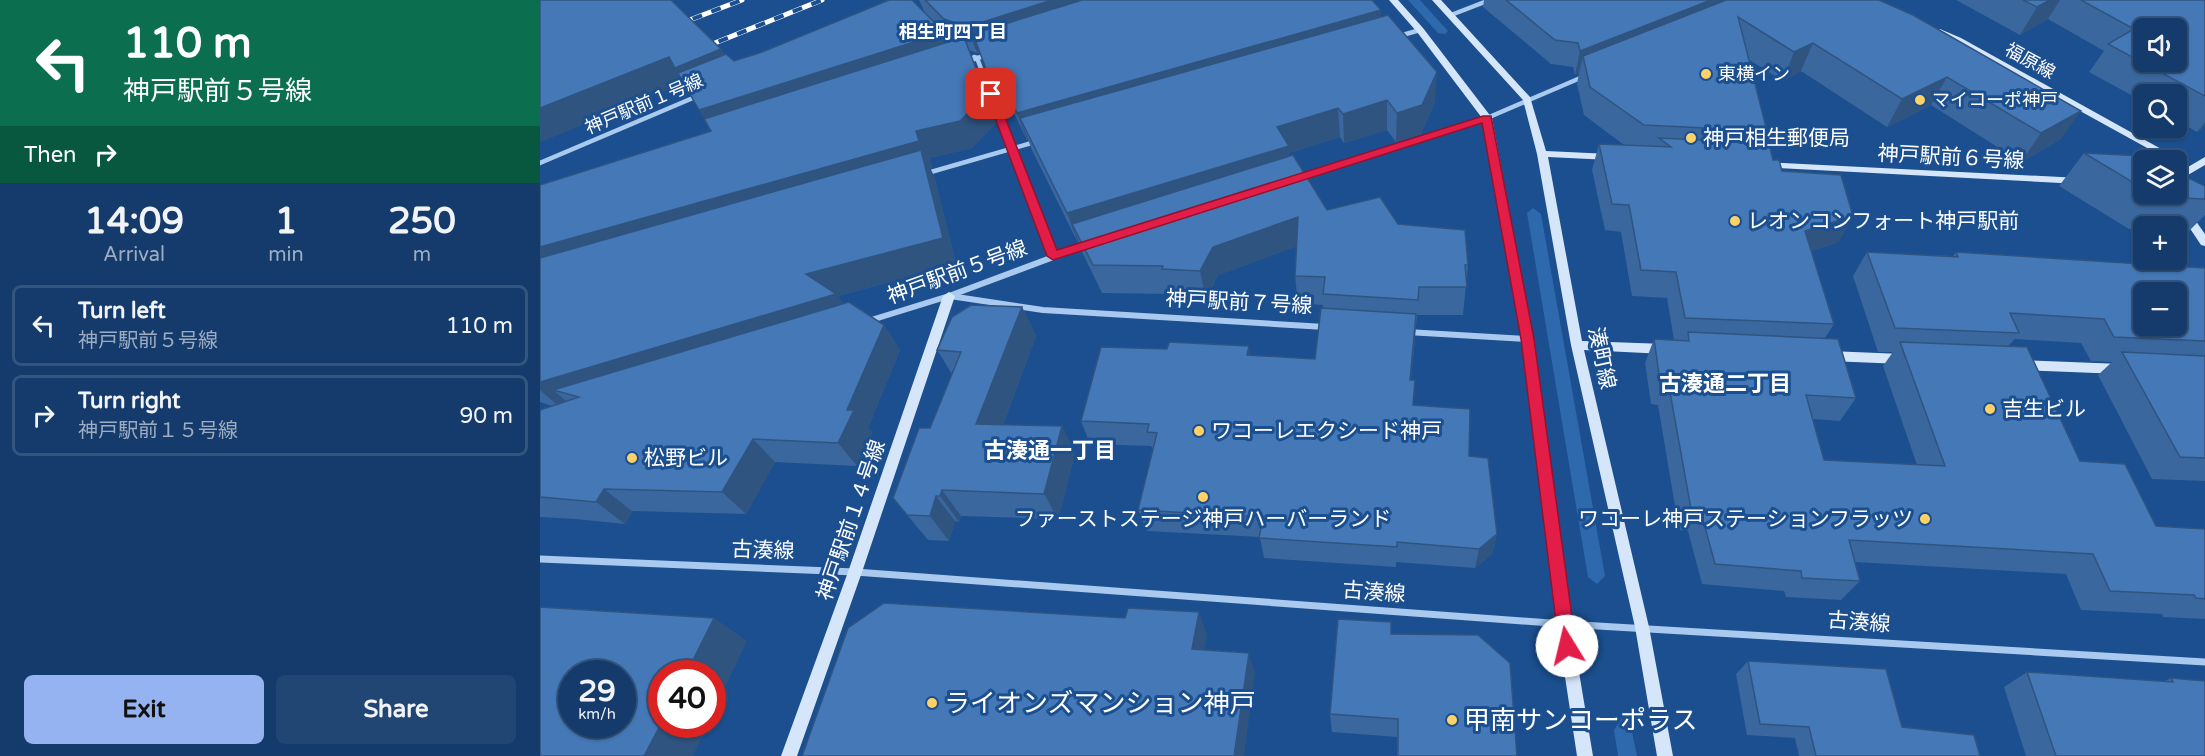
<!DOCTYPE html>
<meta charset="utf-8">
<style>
:root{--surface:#143b6b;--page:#214673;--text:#f1f3f6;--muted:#9dadc1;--line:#33557e;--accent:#95b2f1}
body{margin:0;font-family:"Varela Round","Noto Sans JP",sans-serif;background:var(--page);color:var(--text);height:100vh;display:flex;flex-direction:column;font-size:22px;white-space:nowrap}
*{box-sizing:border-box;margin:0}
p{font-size:20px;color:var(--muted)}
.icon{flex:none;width:33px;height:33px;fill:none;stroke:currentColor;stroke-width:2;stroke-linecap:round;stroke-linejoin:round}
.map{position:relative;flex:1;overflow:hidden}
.drawer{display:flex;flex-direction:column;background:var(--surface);width:540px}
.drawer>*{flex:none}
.hud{background:#0b6e4f;color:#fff;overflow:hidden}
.buttons{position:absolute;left:1593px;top:18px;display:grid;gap:12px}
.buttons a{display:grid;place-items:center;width:54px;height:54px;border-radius:9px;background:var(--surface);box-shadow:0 2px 4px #0004,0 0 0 2px var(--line);font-size:30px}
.speed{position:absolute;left:18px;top:660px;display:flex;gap:12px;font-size:30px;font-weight:700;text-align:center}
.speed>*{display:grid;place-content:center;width:78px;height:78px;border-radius:50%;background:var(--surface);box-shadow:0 2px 4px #0004,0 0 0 2px var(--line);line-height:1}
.speed small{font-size:15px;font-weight:400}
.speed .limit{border:9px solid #d22;background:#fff;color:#111}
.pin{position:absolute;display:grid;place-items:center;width:51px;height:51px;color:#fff;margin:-26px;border-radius:12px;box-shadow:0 3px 9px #0006}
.me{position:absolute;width:66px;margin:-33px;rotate:351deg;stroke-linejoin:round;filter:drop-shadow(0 0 4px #0008)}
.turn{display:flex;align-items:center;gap:21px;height:126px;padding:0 24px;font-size:27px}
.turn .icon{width:78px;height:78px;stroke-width:2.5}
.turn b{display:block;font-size:42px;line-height:51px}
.then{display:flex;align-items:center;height:57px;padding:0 24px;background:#0003;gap:12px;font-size:22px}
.eta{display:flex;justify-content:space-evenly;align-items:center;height:102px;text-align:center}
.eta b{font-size:36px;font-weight:800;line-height:42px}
.primary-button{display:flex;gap:12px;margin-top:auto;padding:12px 24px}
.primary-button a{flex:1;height:69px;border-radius:9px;background:var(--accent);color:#111;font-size:24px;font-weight:800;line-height:69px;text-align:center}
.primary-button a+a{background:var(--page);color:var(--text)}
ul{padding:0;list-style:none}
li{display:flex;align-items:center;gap:18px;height:81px;margin:0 12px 9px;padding:0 12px;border:3px solid var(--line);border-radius:9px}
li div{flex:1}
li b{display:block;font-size:22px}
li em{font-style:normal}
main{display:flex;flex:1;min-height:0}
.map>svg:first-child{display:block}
.green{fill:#2e69ad}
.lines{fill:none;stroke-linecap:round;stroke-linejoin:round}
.street-far2{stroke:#a9c9ee;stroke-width:4.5}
.street-far1{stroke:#a9c9ee;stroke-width:6}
.street{stroke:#a9c9ee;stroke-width:7}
.secondary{fill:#d6e6fa;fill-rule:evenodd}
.rail-casing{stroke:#fff;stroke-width:5}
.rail{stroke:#1b4f8f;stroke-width:4;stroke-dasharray:10;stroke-linecap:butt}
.wall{fill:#3a679d}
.shaded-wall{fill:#305480}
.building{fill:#4478b7;stroke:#305480;stroke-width:1.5;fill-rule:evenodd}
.route{fill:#e11d48;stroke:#92132f;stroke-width:1.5}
.poi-dot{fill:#ffd166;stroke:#1b4f8f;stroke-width:2}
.labels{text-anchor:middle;stroke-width:6;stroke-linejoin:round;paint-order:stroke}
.far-neighbourhood-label{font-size:18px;font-weight:bold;fill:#fff;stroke:#1b4f8f}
.far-street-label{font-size:18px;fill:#fff;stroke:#1b4f8f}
.far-poi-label{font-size:18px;fill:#fff;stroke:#1b4f8f;text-anchor:start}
.poi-label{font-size:21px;fill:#fff;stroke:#1b4f8f;text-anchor:start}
.street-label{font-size:21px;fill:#fff;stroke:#1b4f8f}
.neighbourhood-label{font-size:22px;font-weight:bold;fill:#fff;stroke:#1b4f8f}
.near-poi-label{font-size:26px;fill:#fff;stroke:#1b4f8f;text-anchor:start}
</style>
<main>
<section class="drawer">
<div class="hud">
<div class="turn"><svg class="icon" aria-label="left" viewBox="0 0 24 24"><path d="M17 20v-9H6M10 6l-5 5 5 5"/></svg><div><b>110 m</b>神戸駅前５号線</div></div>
<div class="then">Then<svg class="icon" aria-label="right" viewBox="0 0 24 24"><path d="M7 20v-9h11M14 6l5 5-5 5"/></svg></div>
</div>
<div class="eta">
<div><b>14:09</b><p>Arrival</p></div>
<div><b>1</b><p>min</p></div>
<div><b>250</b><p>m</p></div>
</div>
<ul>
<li><svg class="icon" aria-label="left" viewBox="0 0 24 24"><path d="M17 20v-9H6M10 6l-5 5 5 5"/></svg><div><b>Turn left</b><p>神戸駅前５号線</p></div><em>110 m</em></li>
<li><svg class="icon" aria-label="right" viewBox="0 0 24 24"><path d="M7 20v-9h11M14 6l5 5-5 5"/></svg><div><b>Turn right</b><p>神戸駅前１５号線</p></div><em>90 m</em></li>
</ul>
<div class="primary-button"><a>Exit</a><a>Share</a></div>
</section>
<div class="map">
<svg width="1665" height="756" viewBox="0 0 1665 756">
<rect width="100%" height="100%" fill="#1b4f8f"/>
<g class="green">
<path d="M868,0H880L908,31L905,34L898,33Z"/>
<path d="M993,208L1001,214L1065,576L1057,584L1048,577L987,213Z"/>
<path d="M1082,718L1091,727L1097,756H1078L1074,730Z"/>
</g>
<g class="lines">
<g class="street-far2">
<path d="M911,15L950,0"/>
<path d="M859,36L880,30"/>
<path d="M434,57L437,58L492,202"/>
<path d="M425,62L447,55"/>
<path d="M0,163L160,95"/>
<path d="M384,174L495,142"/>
<path d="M758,178L947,118L1045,76"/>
</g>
<g class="street-far1">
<path d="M492,200L513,256"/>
<path d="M410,296L503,310L785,327"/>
<path d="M328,321L409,296L548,244"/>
<path d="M867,332L987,339"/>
</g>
<path class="street" d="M0,559L315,572L1024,624L1665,662"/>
<g class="secondary">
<path d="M849,0H858L883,28L952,118L993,339L1031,624L1053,756H1037L1017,624L981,339L942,118L877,32Z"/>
<path d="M892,0H901L990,97L1006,151L1070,154L1075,157L1070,160L1008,157L1042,341L1125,344L1131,349L1125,354L1044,350L1109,627L1133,756H1117L1095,627L1031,345L997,154L983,100Z"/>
<path d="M1400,29L1421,38L1641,160L1636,163V160H1629L1415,42L1397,34L1396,32Z"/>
<path d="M1665,157V165L1636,182V174Z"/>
<path d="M1225,162L1540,178L1545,181L1540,184L1221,167L1220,165Z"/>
<path d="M1636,193L1665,234V246L1661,245L1627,194Z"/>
<path d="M409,292L415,296L322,572L257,756H241L308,572L403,296Z"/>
<path d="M1289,351L1362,354L1366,356L1368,359L1366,362L1362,364L1289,361L1285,359L1283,356L1285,353Z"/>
<path d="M1481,360L1581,364L1585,366L1587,369L1585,372L1581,374L1481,370L1477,368L1475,365L1477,362Z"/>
</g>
<g class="rail-casing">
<g id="rail">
<path d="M134,26L202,0"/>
<path d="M160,49L282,0"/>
</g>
</g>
<use href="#rail" class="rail"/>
</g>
<g class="wall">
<path d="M379,0H832L841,10V17L895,101L881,134L856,142L847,130L804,143L800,137L749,153V156L787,210L858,224L928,265L923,315H877L871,380L873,405L929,456L957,534L952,554L935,568L856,562V567L724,558L720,537L607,531L598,510L613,449L611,446L550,444L541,421L711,356L775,359L783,308V305L758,303L755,276L757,246L678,275L666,299L630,296L629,294L562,293L542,252L539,242L538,243L491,148L488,139L487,140L471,107L463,115L440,53H437L429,50L457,122L432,148L389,158L392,167L390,168L394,176L416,264L298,296L303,304L344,325L360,350L328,428L332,433L317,466L235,462L206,514L92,511L85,524L35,519L0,517V410L12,406L0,402V185L171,131L165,119L143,83L0,142L181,49L184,54L194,61L384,11Z"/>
<path d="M944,0H1339L1521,139L1481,162L1391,105L1347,127L1261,71L1243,81L1208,59L1227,131L1222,143L1233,160L1299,242L1271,251L1294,324L1285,338L1316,398L1300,421L1273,419L1284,460L1377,465L1343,366L1353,352H1338L1313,276L1327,252L1413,256L1416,252L1665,268V481L1612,479L1558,375L1572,362L1551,361L1541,343L1475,339L1468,346L1540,461L1616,526L1665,529V619L1623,617L1622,614L1541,610L1526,574L1315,562L1320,581L1301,600L1246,597L1244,591L1162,584L1148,531L1139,530L1118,405L1111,404L1105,363L1114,339L1134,340L1127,298L1092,296L1081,232L1065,230L1052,170L1059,144L1084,145L1044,115L1037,84L1039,73L1035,75L1033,67L1011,64L943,7Z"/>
<path d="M1416,0H1665V126L1657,132L1636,120V94H1604V102L1549,72L1564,51L1508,19L1480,35Z"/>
<path d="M1544,153L1604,160V194H1636L1665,186V215L1649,231H1636V226H1604V230L1589,229L1519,186Z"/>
<path d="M482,307L496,336L463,425L522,426L535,454L518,519L421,516L419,522L415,521L409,541L388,540L353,498L390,428L412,374L397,350Z"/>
<path d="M851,634L977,756H857V737L792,732L790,714Z"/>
<path d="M1208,661L1362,727L1440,756H1259L1255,738L1207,735L1196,674Z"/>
<path d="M1487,672L1623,682L1631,678L1665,756H1486L1464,687Z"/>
</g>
<g class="shaded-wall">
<path d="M512,0H601L437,53L427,27Z"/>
<path d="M1171,0H1221L1043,56L1039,73L1035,75L1040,51Z"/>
<path d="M1510,0H1520L1508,19L1480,35L1497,7Z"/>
<path d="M841,10V37L480,118L488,139L487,140L477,113Z"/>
<path d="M412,30L423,58L178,138L159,110Z"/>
<path d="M424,37L457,122L432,148L389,158L392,167L390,168L394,176L416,264L298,296L314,320L39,397L13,390L32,406L22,409L0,390V247L376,131Z"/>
<path d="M1273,43L1261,71L1243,81L1254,52Z"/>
<path d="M181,49L197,74L145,82L0,142V108L129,57Z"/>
<path d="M897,72L895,101L881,134L856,142L857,113Z"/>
<path d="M1407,77L1391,105L1347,127L1362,99Z"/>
<path d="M461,80L471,107L463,115L453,88Z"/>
<path d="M847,100V130L804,143L803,114Z"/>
<path d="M798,108L800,137L749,153L751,176L532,224L539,242L538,243L527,213L737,127Z"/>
<path d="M1541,111L1521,139L1481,162L1501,133Z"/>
<path d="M1665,122V126L1657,132Z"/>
<path d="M1313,216L1299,242L1252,257L1265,231Z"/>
<path d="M758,217L761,245L678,275L666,299L660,271L673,247Z"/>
<path d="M482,307L496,336L453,452L436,424Z"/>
<path d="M876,314L875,338L869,403L870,380Z"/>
<path d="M344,325L360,350L328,428L332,433L317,466L298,443L307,410Z"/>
<path d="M709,346L713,369L707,355Z"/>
<path d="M522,426L535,454L518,519L504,494Z"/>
<path d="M213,439L235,462L206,514L182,492Z"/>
<path d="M64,489L92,511L85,524L56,502Z"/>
<path d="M402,490L421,516L419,522L400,496Z"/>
<path d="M396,496L415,521L409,541L390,516Z"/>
<path d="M957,534L952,554L935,568L939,549Z"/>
<path d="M659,612L667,634L661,670L652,649Z"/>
<path d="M174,618L207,641L172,715V674H146Z"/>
<path d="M709,653L715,673L704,756H694Z"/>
<path d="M122,722V724H168L153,756H104Z"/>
</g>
<g class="building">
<path d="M0,0H131L181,49L135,68L129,57L0,108Z"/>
<path d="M349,0H372L397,25L412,30L159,110L138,73L186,54L194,61L222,52Z"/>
<path d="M385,0H512L427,27L404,19Z"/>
<path d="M542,0H832L841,10L477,113L461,80L453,88L433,34Z"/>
<path d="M966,0H1171L1040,51L1038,43L1015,40Z"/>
<path d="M1186,0H1339L1373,15L1541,111L1501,133L1407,77L1362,99L1273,43L1254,52L1198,17L1227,131L1104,125L1050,87L1043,56Z"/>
<path d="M1483,0H1510L1497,7Z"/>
<path d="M1541,0H1665V96L1568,44L1594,29ZM1604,28H1636V62H1604Z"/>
<path d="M848,15L897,72L882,105L857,113L847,100L803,114L798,108L737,127L749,146L527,213L480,118Z"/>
<path d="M424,37L446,95L420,121L376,131L379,141L0,247V185L171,131L164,119Z"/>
<path d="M1119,138L1229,143L1233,160H1239L1242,171L1301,175L1313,216L1265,231L1294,324L1145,318L1136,272L1101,270L1089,205L1072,204L1059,144L1131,147Z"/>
<path d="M381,150L403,238L266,274L296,294L0,382V258Z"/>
<path d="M1544,153L1603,156L1613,160H1604V189Z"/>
<path d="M753,155L787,210L840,197L858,224L925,230L928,265H925L927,287H879L878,300L783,294L785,277L755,276L758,217L673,247L660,271L622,269L623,266L553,265L532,224Z"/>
<path d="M1636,172L1665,186V199L1617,197L1612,194H1636Z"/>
<path d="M1327,252L1418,257L1416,252L1665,268V341L1574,337L1564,319L1470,313L1479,333L1355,328ZM1604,292H1636V326H1604Z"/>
<path d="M309,302L344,325L307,410H314L298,443L213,439L182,492L64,489L56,502L0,497V410L39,397L13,390Z"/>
<path d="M431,305L482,307L436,424L522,426L504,494L402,490L400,496H396L390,516L367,515L353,498L379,428H390L421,352L397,350L412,317Z"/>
<path d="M781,308L876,314L870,380H875L873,405L930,409L929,456L948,458L957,534L939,549L857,542V547L719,538L723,517L598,510L617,433L607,432L609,424L541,421L561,347L627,349L629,342L709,346L707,355L775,359Z"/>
<path d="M1148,332L1298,339L1316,398L1266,395L1284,460L1405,466L1360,342L1487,347L1540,461L1585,464L1616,526L1665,529V599L1656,598L1654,595L1570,591L1553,554L1309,540L1320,581L1262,578L1261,571L1175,564L1160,509H1151L1128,381H1120L1114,339L1149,341Z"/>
<path d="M1582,352L1665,356V458L1640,457Z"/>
<path d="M344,603L585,618L588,608L659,612L652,649L709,653L694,756H262L308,628Z"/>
<path d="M0,607L174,618L146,674H122V722L104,756H0ZM32,674H82V724H32Z"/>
<path d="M798,619L851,622V634L938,635L970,663L977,756H858V719L790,714Z"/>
<path d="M1208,661L1346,669L1362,727L1434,735L1440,756H1276L1269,727L1220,724Z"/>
<path d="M1487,672L1633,682L1631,678L1665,681V756H1516Z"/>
</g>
<path class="route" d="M451,91L456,94L517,250L943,116H951L994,339L1036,646L1033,652L1027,654L1021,652L1019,646L981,339L942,123L513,260L507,256L446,94Z"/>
<g class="poi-dot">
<circle cx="1166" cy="74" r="6"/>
<circle cx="1380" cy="100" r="6"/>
<circle cx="1151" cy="138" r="6"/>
<circle cx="1195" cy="221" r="6"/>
<circle cx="1450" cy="409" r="6"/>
<circle cx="659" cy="431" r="6"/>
<circle cx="92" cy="458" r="6"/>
<circle cx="663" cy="497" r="6"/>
<circle cx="1385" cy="519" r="6"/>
<circle cx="392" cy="703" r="6"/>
<circle cx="912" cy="720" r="6"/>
</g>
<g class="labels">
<g class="far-neighbourhood-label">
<text x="413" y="38">相生町四丁目</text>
</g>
<g class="far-street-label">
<text transform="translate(1490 61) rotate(29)" y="6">福原線</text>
<text transform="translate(104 104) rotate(-23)" y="6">神戸駅前１号線</text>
</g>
<g class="far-poi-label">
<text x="1178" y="80">東横イン</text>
<text x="1392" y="106">マイコーポ神戸</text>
</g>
<g class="poi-label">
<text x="1163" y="145">神戸相生郵便局</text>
<text x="1207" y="228">レオンコンフォート神戸駅前</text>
<text x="1462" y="416">吉生ビル</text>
<text x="671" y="438">ワコーレエクシード神戸</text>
<text x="104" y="465">松野ビル</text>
<text x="663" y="526" text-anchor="middle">ファーストステージ神戸ハーバーランド</text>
<text x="1373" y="526" text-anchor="end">ワコーレ神戸ステーションフラッツ</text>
</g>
<g class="street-label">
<text transform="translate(1411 157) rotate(3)" y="7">神戸駅前６号線</text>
<text transform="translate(417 272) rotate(-20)" y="7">神戸駅前５号線</text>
<text transform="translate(699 302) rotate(3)" y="7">神戸駅前７号線</text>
<text transform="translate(1062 358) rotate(78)" y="7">湊町線</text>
<text transform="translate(311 520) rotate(-71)" y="7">神戸駅前１４号線</text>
<text transform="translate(223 550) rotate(2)" y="7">古湊線</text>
<text transform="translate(834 592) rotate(4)" y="7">古湊線</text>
<text transform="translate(1319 622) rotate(4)" y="7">古湊線</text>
</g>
<g class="neighbourhood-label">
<text x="1185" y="391">古湊通二丁目</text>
<text x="510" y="458">古湊通一丁目</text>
</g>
<g class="near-poi-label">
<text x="404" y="712">ライオンズマンション神戸</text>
<text x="924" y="729">甲南サンコーポラス</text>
</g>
</g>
</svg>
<div class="buttons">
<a><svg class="icon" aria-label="sound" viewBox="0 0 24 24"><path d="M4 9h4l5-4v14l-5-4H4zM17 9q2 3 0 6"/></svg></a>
<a><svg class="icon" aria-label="search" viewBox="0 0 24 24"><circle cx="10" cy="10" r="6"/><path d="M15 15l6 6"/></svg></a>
<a><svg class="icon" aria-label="layers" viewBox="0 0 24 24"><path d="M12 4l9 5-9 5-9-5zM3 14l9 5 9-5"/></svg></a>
<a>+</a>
<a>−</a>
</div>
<div class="speed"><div>29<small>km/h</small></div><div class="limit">40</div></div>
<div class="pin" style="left:451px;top:94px;background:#d93025"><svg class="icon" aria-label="arrive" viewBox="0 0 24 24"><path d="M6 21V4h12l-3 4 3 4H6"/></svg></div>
<svg class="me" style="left:1027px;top:646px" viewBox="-20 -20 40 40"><circle r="19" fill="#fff"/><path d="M0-13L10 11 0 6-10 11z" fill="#e11d48"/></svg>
</div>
</main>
